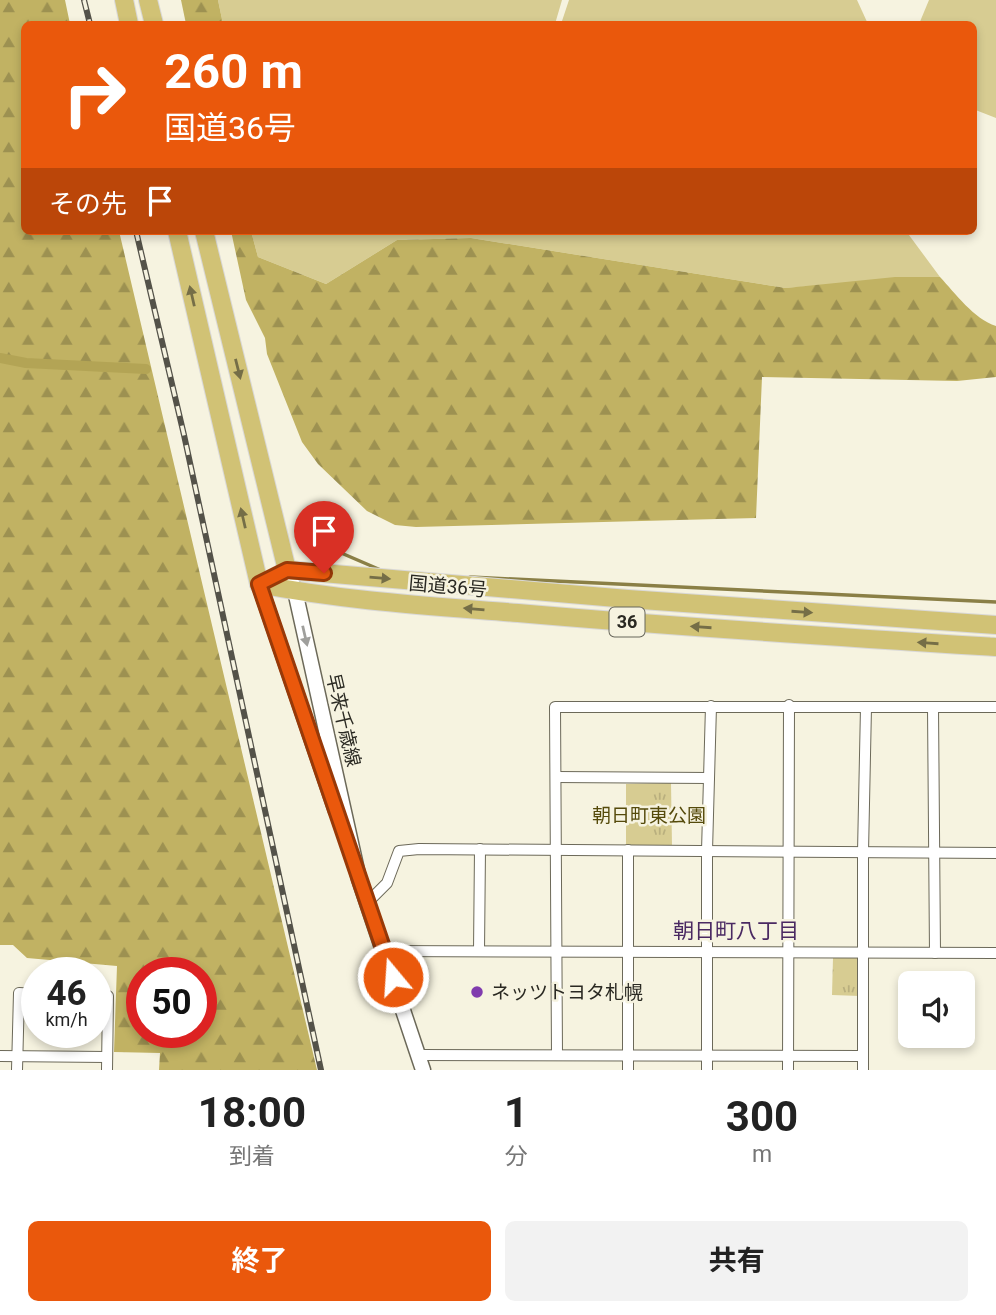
<!DOCTYPE html>
<html lang="ja">
<meta charset="utf-8">
<style>
:root{--surface:#fff;--page:#f2f2f2;--text:#222;--muted:#767676;--accent:#ea580c}
body{margin:0;font-family:Roboto,"Noto Sans JP",sans-serif;background:var(--page);color:var(--text);height:100vh;display:flex;flex-direction:column;font-size:26px;white-space:nowrap}
*{box-sizing:border-box;margin:0}
p{font-size:23px;color:var(--muted)}
.icon{flex:none;width:38px;height:38px;fill:none;stroke:currentColor;stroke-width:2;stroke-linecap:round;stroke-linejoin:round}
.map{position:relative;height:1070px;overflow:hidden}
.drawer{display:flex;flex-direction:column;background:var(--surface);flex:1}
.drawer>*{flex:none}
.hud{position:absolute;left:21px;top:21px;width:956px;height:214px;border-radius:10px;box-shadow:0 4px 10px #0003;background:#ea580c;color:#fff;overflow:hidden}
.controls{position:absolute;left:898px;top:971px;display:grid;gap:14px}
.controls a{display:grid;place-items:center;width:77px;height:77px;border-radius:10px;background:var(--surface);box-shadow:0 4px 10px #0003;font-size:35px}
.speed{position:absolute;left:21px;top:957px;display:flex;gap:14px;font-size:35px;font-weight:700;text-align:center}
.speed>*{display:grid;place-content:center;width:91px;height:91px;border-radius:50%;background:var(--surface);box-shadow:0 4px 10px #0003;line-height:1}
.speed small{font-size:18px;font-weight:400}
.speed .limit{border:10px solid #d22;background:#fff;color:#111}
.pin{position:absolute;display:grid;place-items:center;width:60px;height:60px;color:#fff;margin:-72px -30px;border-radius:50% 50% 50% 0;rotate:-45deg;box-shadow:0 0 7px #0007}
.pin .icon{rotate:45deg}
.me{position:absolute;width:77px;margin:-38px;rotate:342deg;stroke-linejoin:round;filter:drop-shadow(0 0 5px #0008)}
.turn{display:flex;align-items:center;gap:24px;height:147px;padding:0 28px;font-size:32px}
.turn .icon{width:91px;height:91px;stroke-width:2.5}
.turn b{display:block;font-size:49px;line-height:60px}
.then{display:flex;align-items:center;height:66px;padding:0 28px;background:#0003;gap:14px;font-size:26px}
.eta{display:flex;justify-content:space-evenly;align-items:center;height:119px;text-align:center}
.eta b{font-size:42px;font-weight:700;line-height:49px}
.action{display:flex;gap:14px;margin-top:auto;padding:14px 28px}
.action a{flex:1;height:80px;border-radius:10px;background:var(--accent);color:#fff;font-size:28px;font-weight:700;line-height:80px;text-align:center}
.action a+a{background:var(--page);color:var(--text)}
.map>svg:first-child{display:block}
.grass{fill:#d7cc92}
.forest{fill:url(#forest-firs);fill-rule:evenodd}
.park{fill:url(#park-tufts)}
.lines{fill:none;stroke-linecap:round;stroke-linejoin:round}
.stream{stroke:#8a7f46;stroke-width:3.5}
.canal{stroke:#b3a455;stroke-width:10}
.street-casing{stroke:#6c6959;stroke-width:12}
.secondary-casing{stroke:#6c6959;stroke-width:17}
.highway-casing{stroke:#d9d8d7;stroke-width:20}
.street{stroke:#fff;stroke-width:10}
.secondary{stroke:#fff;stroke-width:14}
.highway{stroke:#d1c275;stroke-width:18}
.rail-casing{stroke:#545249;stroke-width:6}
.rail{stroke:#f6f3e0;stroke-width:3.5;stroke-dasharray:10;stroke-linecap:butt}
.oneway{fill:#756e47}
.oneway2{fill:#9f9f9c}
.route-casing{stroke:#983908;stroke-width:18}
.route{stroke:#ea580c;stroke-width:12}
.poi-dot{fill:#803bae;stroke:#f6f3e0;stroke-width:2.5}
.labels{text-anchor:middle;stroke-width:5;stroke-linejoin:round;paint-order:stroke}
.shield{fill:#f6f3e0;stroke:#67665b;stroke-width:2}
.shield-label{font-size:18px;font-weight:bold;fill:#2a2922}
.street-label{font-size:19px;fill:#2a2922;stroke:#f6f3e0}
.park-label{font-size:19px;fill:#554a0b;stroke:#f6f3e0}
.poi-label{font-size:19px;fill:#2a2922;stroke:#f6f3e0;text-anchor:start}
.neighbourhood-label{font-size:21px;fill:#4a2962;stroke:#f6f3e0}
</style>
<div class="map">
<svg width="996" height="1070" viewBox="0 0 996 1070">
<defs>
<pattern id="forest-firs" width="22" height="20" patternUnits="userSpaceOnUse" patternTransform="scale(1.75)"><rect width="22" height="20" fill="#c1b263"/><path d="M5 1l3.5 6h-7zM16 11l3.5 6h-7z" fill="#9d9151"/></pattern>
<pattern id="park-tufts" width="24" height="20" patternUnits="userSpaceOnUse" patternTransform="scale(1.75)"><rect width="24" height="20" fill="#d7cc92"/><path d="M3 7l-1-3M5 7V3M7 7l1-3M15 17l-1-3M17 17v-4M19 17l1-3" fill="none" stroke="#b9af7e"/></pattern>
</defs>
<rect width="100%" height="100%" fill="#f6f3e0"/>
<g class="grass">
<path d="M218,0H562L555,24H223Z"/>
<path d="M569,0H857L868,24H561Z"/>
<path d="M929,0H996V118L973,109V24H919Z"/>
<path d="M251,231H906L940,277L786,288L471,238L397,240L326,284L258,257Z"/>
</g>
<g class="forest">
<path d="M0,0H65L70,24H24V231H119L317,1070H159L160,1053L114,1052L117,966L27,958L13,945H0ZM142,973H201V1032H142Z"/>
<path d="M181,0H218L223,24H186Z"/>
<path d="M231,231H251L258,257L326,284L397,240L471,238L786,288L895,277H940C955,293 974,319 996,326V377L957,381L762,377L756,518L416,527L395,525L367,511L318,464L302,442L267,354L265,338L246,300Z"/>
</g>
<g class="park">
<path d="M671,783L672,846H626V784Z"/>
<path d="M833,958H860V996L832,995Z"/>
</g>
<g class="lines">
<g class="stream">
<path d="M325,546L383,571"/>
<path d="M470,577L996,602"/>
</g>
<path class="canal" d="M0,358L26,363L146,369"/>
<g class="street-casing">
<g id="street">
<path d="M933,707L935,953"/>
<path d="M556,777L709,778"/>
<path d="M367,903L387,883L399,851L419,849L996,853"/>
<path d="M384,951L996,953"/>
<path d="M479,951L480,849"/>
<path d="M96,996H108L107,1070"/>
<path d="M417,1055L863,1056"/>
<path d="M557,1055L555,707H996"/>
<path d="M0,1056L107,1057"/>
<path d="M17,1070L19,993L37,994"/>
<path d="M628,1070V850"/>
<path d="M707,1070V851L711,706"/>
<path d="M788,1070L789,705"/>
<path d="M863,1070V852L866,707"/>
</g>
</g>
<g class="secondary-casing">
<g id="secondary">
<path d="M287,570L295,591L359,879L423,1070"/>
<path d="M259,584L336,811"/>
</g>
</g>
<g class="highway-casing">
<g id="highway">
<path d="M124,0L129,24"/>
<path d="M148,0L154,24"/>
<path d="M177,231L259,584"/>
<path d="M204,231L287,570"/>
<path d="M287,570L628,599L996,625"/>
<path d="M259,584C344,601 432,606 518,613C677,627 837,637 996,647"/>
</g>
</g>
<use href="#street" class="street"/>
<use href="#secondary" class="secondary"/>
<use href="#highway" class="highway"/>
<g class="rail-casing">
<g id="rail">
<path d="M84,0L90,24"/>
<path d="M136,231L184,435L321,1070"/>
</g>
</g>
<use href="#rail" class="rail"/>
</g>
<defs><path id="oneway-solid" d="M-6-.8H1V-3.2L6.5 0L1 3.2V.8H-6Z" transform="scale(1.75)"/></defs>
<g class="oneway">
<use href="#oneway-solid" transform="translate(192 296) rotate(-103)"/>
<use href="#oneway-solid" transform="translate(238 369) rotate(76)"/>
<use href="#oneway-solid" transform="translate(243 518) rotate(-103)"/>
<use href="#oneway-solid" transform="translate(380 578) rotate(5)"/>
<use href="#oneway-solid" transform="translate(474 609) rotate(-175)"/>
<use href="#oneway-solid" transform="translate(802 612) rotate(4)"/>
<use href="#oneway-solid" transform="translate(701 627) rotate(-176)"/>
<use href="#oneway-solid" transform="translate(928 643) rotate(-176)"/>
</g>
<use class="oneway2" href="#oneway-solid" transform="translate(305 636) rotate(77)"/>
<g class="lines">
<g class="route-casing">
<path id="route" d="M324,573L287,570L259,584L393,977"/>
</g>
<use href="#route" class="route"/>
</g>
<circle class="poi-dot" cx="477" cy="992" r="7"/>
<g class="labels">
<rect class="shield" x="609.5" y="607.5" width="35" height="29" rx="5"/>
<g class="shield-label">
<text x="627" y="628">36</text>
</g>
<g class="street-label">
<text transform="translate(448 586) rotate(5)" y="7">国道36号</text>
<text transform="translate(344 720) rotate(77)" y="7">早来千歳線</text>
</g>
<g class="park-label">
<text x="649" y="822">朝日町東公園</text>
</g>
<g class="poi-label">
<text x="491" y="999">ネッツトヨタ札幌</text>
</g>
<g class="neighbourhood-label">
<text x="736" y="938">朝日町八丁目</text>
</g>
</g>
</svg>
<div class="controls">
<a><svg class="icon" aria-label="sound" viewBox="0 0 24 24"><path d="M4 9h4l5-4v14l-5-4H4zM17 9q2 3 0 6"/></svg></a>
</div>
<div class="speed"><div>46<small>km/h</small></div><div class="limit">50</div></div>
<div class="pin" style="left:324px;top:573px;background:#d93025"><svg class="icon" aria-label="arrive" viewBox="0 0 24 24"><path d="M6 21V4h12l-3 4 3 4H6"/></svg></div>
<svg class="me" style="left:393px;top:977px" viewBox="-20 -20 40 40"><circle r="17" fill="#ea580c" stroke="#fff" stroke-width="3"/><path d="M0-11L8 9 0 5-8 9z" fill="#fff"/></svg>
<div class="hud">
<div class="turn"><svg class="icon" aria-label="right" viewBox="0 0 24 24"><path d="M7 20v-9h11M14 6l5 5-5 5"/></svg><div><b>260 m</b>国道36号</div></div>
<div class="then">その先<svg class="icon" aria-label="arrive" viewBox="0 0 24 24"><path d="M6 21V4h12l-3 4 3 4H6"/></svg></div>
</div>
</div>
<section class="drawer">
<div class="eta">
<div><b>18:00</b><p>到着</p></div>
<div><b>1</b><p>分</p></div>
<div><b>300</b><p>m</p></div>
</div>
<div class="action"><a>終了</a><a>共有</a></div>
</section>
